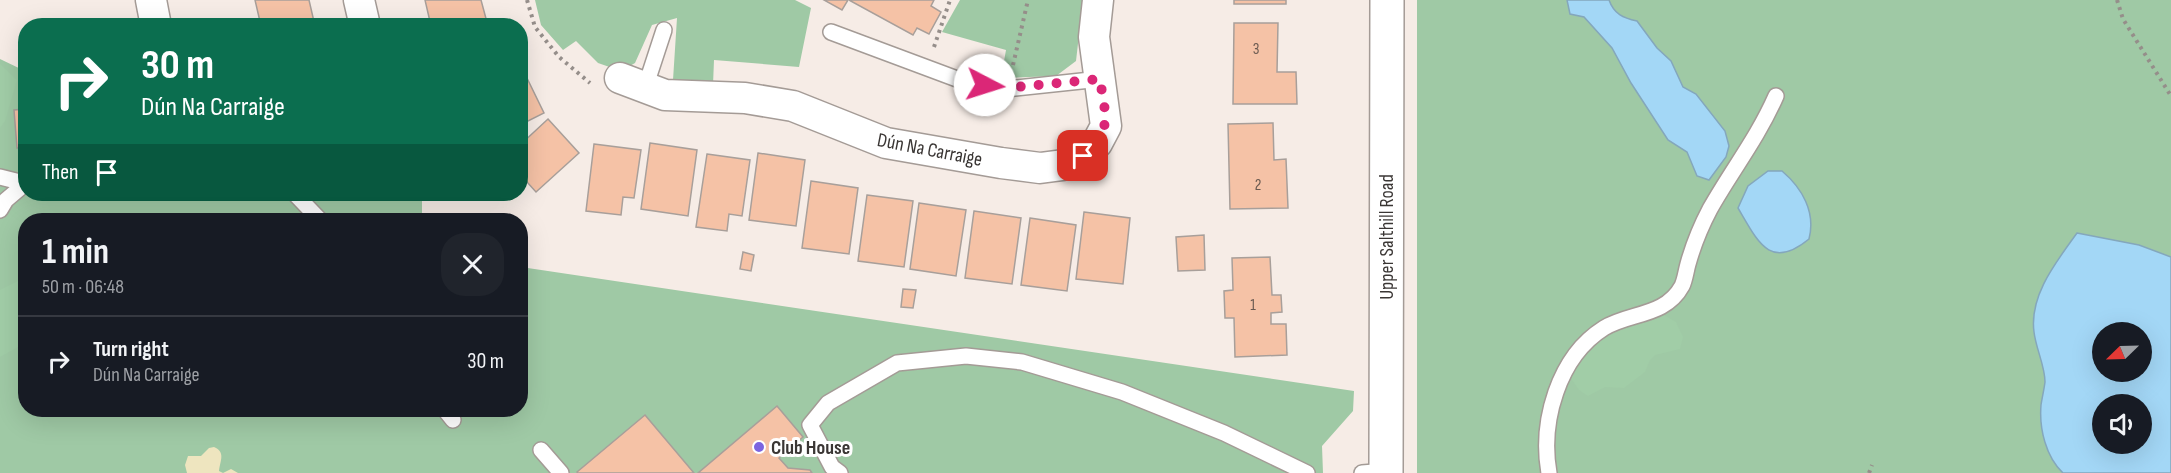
<!DOCTYPE html>
<meta charset="utf-8">
<style>
:root{--surface:#171b24;--page:#20242c;--text:#f1f3f6;--muted:#9ea1a6;--line:#363941}
body{margin:0;font-family:"Sofia Sans Condensed",sans-serif;background:var(--page);color:var(--text);height:100vh;display:flex;flex-direction:column;font-size:22px;white-space:nowrap}
*{box-sizing:border-box;margin:0}
p{font-size:20px;color:var(--muted)}
.icon{flex:none;width:33px;height:33px;fill:none;stroke:currentColor;stroke-width:2;stroke-linecap:round;stroke-linejoin:round}
.map{position:relative;flex:1;overflow:hidden}
.drawer{position:absolute;left:18px;top:213px;width:510px;height:204px;display:flex;flex-direction:column;background:var(--surface);border-radius:24px;box-shadow:0 6px 24px #0002}
.drawer>*{flex:none}
.banner{position:absolute;left:18px;top:18px;width:510px;height:183px;border-radius:24px;box-shadow:0 6px 24px #0002;background:#0b6e4f;color:#fff;overflow:hidden}
.needle{width:39px;rotate:247deg}
.controls{position:absolute;left:2092px;top:322px;display:grid;gap:12px}
.controls a{display:grid;place-items:center;width:60px;height:60px;border-radius:50%;background:var(--surface);box-shadow:0 6px 24px #0002;font-size:30px}
.pin{position:absolute;display:grid;place-items:center;width:51px;height:51px;color:#fff;margin:-26px;border-radius:12px;box-shadow:0 3px 9px #0006}
.me{position:absolute;width:66px;margin:-33px;rotate:95deg;stroke-linejoin:round;filter:drop-shadow(0 0 4px #0008)}
.turn{display:flex;align-items:center;gap:21px;height:126px;padding:0 24px;font-size:27px}
.turn .icon{width:78px;height:78px;stroke-width:2.5}
.turn b{display:block;font-size:42px;line-height:51px}
.then{display:flex;align-items:center;height:57px;padding:0 24px;background:#0003;gap:12px;font-size:22px}
.round{display:grid;place-items:center;flex:none;width:63px;height:63px;border-radius:24px;background:var(--page)}
.head{display:flex;align-items:center;justify-content:space-between;height:102px;padding:0 24px}
h1{font-size:36px;font-weight:700;line-height:45px}
ul{padding:0;list-style:none}
li{display:flex;align-items:center;gap:18px;height:90px;padding:0 24px;border-top:2px solid var(--line)}
li div{flex:1}
li b{display:block;font-size:22px}
li em{font-style:normal}
.map>svg:first-child{display:block}
.green{fill:#9fc9a5;fill-rule:evenodd}
.forest{fill:#a1cda7}
.sand{fill:#eee5bf}
.water{fill:#a3d7f6;stroke:#84a7bc;stroke-width:1.5;fill-rule:evenodd}
.building{fill:#f5c2a6;stroke:#a89f9a;stroke-width:1.5}
.lines{fill:none;stroke-linecap:round;stroke-linejoin:round}
.service-casing{stroke:#a49b96;stroke-width:18}
.minor-casing{stroke:#a49b96;stroke-width:33}
.secondary-casing{stroke:#a49b96;stroke-width:36}
.path{stroke:#958e8a;stroke-width:4;stroke-dasharray:3 4.5;stroke-linecap:butt}
.service{stroke:#fff;stroke-width:15}
.minor{stroke:#fff;stroke-width:30}
.secondary{stroke:#fff;stroke-width:33}
.route{stroke:#db2777;stroke-width:10;stroke-dasharray:0 18}
.poi-dot{fill:#7c65e0;stroke:#fff;stroke-width:2}
.labels{text-anchor:middle;stroke-width:6;stroke-linejoin:round;paint-order:stroke}
.number-label{font-size:16px;fill:#695950}
.street-label{font-size:20px;fill:#3a3634;stroke:#fff}
.poi-label{font-size:20px;font-weight:bold;fill:#3a3634;stroke:#fff;text-anchor:start}
</style>
<div class="map">
<svg width="2171" height="473" viewBox="0 0 2171 473">
<rect width="100%" height="100%" fill="#f6ece6"/>
<g class="green">
<path d="M535,0H795L811,8L799,67L714,60L713,85L673,80L677,18L652,25L635,63L621,71L598,63L576,41L563,50L541,25Z"/>
<path d="M960,0H1083L1076,61L1056,76L1001,78L1006,50L942,32Z"/>
<path d="M1417,0H2171V473H1417ZM2103,333H2142V372H2103ZM2103,405H2142V444H2103Z"/>
<path d="M0,59L25,71L26,194H422V220H26V410H520L521,267L1354,391L1353,411L1322,446L1323,473H0Z"/>
</g>
<g class="forest">
<path d="M0,64L17,80L5,121L0,128Z"/>
<path d="M22,279H26L25,343L0,357V290Z"/>
<path d="M1662,314L1676,322L1683,337L1680,349L1655,355L1650,360L1645,372L1624,388L1605,387L1588,396L1579,390L1570,377L1584,353L1607,335Z"/>
</g>
<path class="sand" d="M214,447C226,452 220,461 219,471L223,473L231,469L238,473H187L185,465L188,456H201L209,448Z"/>
<g class="water">
<path d="M1567,0H1609C1614,14 1623,18 1637,21L1657,48L1671,61L1683,87L1696,94L1725,131L1729,146L1726,157L1709,180L1697,176L1687,152L1668,140L1631,83L1612,48L1584,17L1570,14Z"/>
<path d="M1768,171H1782C1802,188 1816,212 1809,239C1770,271 1758,242 1738,208L1748,186Z"/>
<path d="M2077,233L2139,245L2171,257V473H2063C2046,457 2039,429 2041,405C2042,398 2044,390 2045,382C2045,366 2036,349 2034,332C2029,295 2057,261 2077,233ZM2103,333H2142V372H2103ZM2103,405H2142V444H2103Z"/>
</g>
<g class="building">
<path d="M255,0H309L315,26H261Z"/>
<path d="M425,0H481L488,26H431Z"/>
<path d="M824,0H848L842,10Z"/>
<path d="M849,0H934L931,6L941,12L929,34L917,28L913,35Z"/>
<rect x="1234" y="0" width="52" height="4"/>
<path d="M1234,23H1278L1277,72H1296L1297,104H1233Z"/>
<path d="M524,72L544,113L520,125V74Z"/>
<path d="M26,109V148H17L14,110Z"/>
<path d="M548,119L579,153L536,192L527,182L520,188V145Z"/>
<path d="M1273,123L1274,160L1286,159L1288,208L1230,209L1228,124Z"/>
<path d="M650,143L697,150L688,216L641,209Z"/>
<path d="M594,144L641,150L634,198L623,197L621,215L586,211Z"/>
<path d="M758,153L805,160L796,226L749,220Z"/>
<path d="M707,154L750,160L742,216L729,214L727,231L696,227Z"/>
<path d="M811,181L858,188L849,254L802,248Z"/>
<path d="M867,195L913,201L904,267L858,261Z"/>
<path d="M919,203L966,210L956,276L910,269Z"/>
<path d="M974,211L1021,218L1012,284L965,278Z"/>
<path d="M1084,212L1130,218L1123,284L1076,279Z"/>
<path d="M1030,218L1076,225L1067,291L1021,285Z"/>
<path d="M1204,235L1205,270L1178,271L1176,237Z"/>
<path d="M743,252L754,255L751,271L740,269Z"/>
<path d="M1270,257L1272,295H1281L1282,312L1271,313V324H1286L1287,355L1235,357L1234,318H1225L1224,291L1233,290L1232,258Z"/>
<path d="M903,289L916,290L913,308L901,307Z"/>
<path d="M777,406L803,437L779,458L788,468L810,470L812,473H698Z"/>
<path d="M645,415L694,473H578L577,472Z"/>
</g>
<g class="lines">
<g class="service-casing">
<g id="service">
<path d="M831,32L965,82L1006,89L1100,79"/>
<path d="M645,88L664,30"/>
<path d="M0,177L24,183"/>
<path d="M295,194L320,220"/>
<path d="M0,210L6,200L26,183"/>
<path d="M445,410L453,420"/>
<path d="M541,450L561,473"/>
<path d="M840,473L832,467L810,425L828,403L897,363L966,356L1022,362L1122,392L1224,433L1307,473"/>
<path d="M1362,473L1386,471"/>
<path d="M1549,473C1540,422 1558,357 1604,328C1630,312 1665,317 1682,286C1685,280 1686,271 1688,264C1693,246 1701,226 1710,209C1732,170 1757,139 1776,96"/>
</g>
</g>
<g class="minor-casing">
<g id="minor">
<path d="M151,0L156,26"/>
<path d="M359,0L365,26"/>
<path d="M620,78L665,95L745,98L793,106L886,143L1001,163L1040,168L1063,165L1083,156L1097,143L1106,126L1094,37L1098,0"/>
</g>
</g>
<g class="secondary-casing">
<path id="secondary" d="M1386,473L1387,0"/>
</g>
<g class="path">
<path d="M527,0L535,27L559,57L590,83"/>
<path d="M2117,0L2123,19L2171,96"/>
<path d="M934,47L950,0"/>
<path d="M1013,65L1028,0"/>
<path d="M1869,473L1872,465"/>
</g>
<use href="#service" class="service"/>
<use href="#minor" class="minor"/>
<use href="#secondary" class="secondary"/>
</g>
<g class="lines">
<path class="route" d="M985,85L1006,88L1100,79C1105,116 1114,128 1083,156"/>
</g>
<circle class="poi-dot" cx="759" cy="447" r="6"/>
<g class="labels">
<g class="number-label">
<text x="1256" y="54">3</text>
<text x="1258" y="190">2</text>
<text x="1253" y="310">1</text>
</g>
<g class="street-label">
<text transform="translate(930 149) rotate(11)" y="7">Dún Na Carraige</text>
<text transform="translate(1386 237) rotate(-90)" y="7">Upper Salthill Road</text>
</g>
<g class="poi-label">
<text x="771" y="454">Club House</text>
</g>
</g>
</svg>
<div class="controls">
<a><svg class="needle" viewBox="-14 -14 28 28"><path d="M0-13l5 13h-10z" fill="#e53935"/><path d="M0 13l5-13h-10z" fill="#9ea1a6"/></svg></a>
<a><svg class="icon" aria-label="sound" viewBox="0 0 24 24"><path d="M4 9h4l5-4v14l-5-4H4zM17 9q2 3 0 6"/></svg></a>
</div>
<div class="pin" style="left:1083px;top:156px;background:#d93025"><svg class="icon" aria-label="arrive" viewBox="0 0 24 24"><path d="M6 21V4h12l-3 4 3 4H6"/></svg></div>
<svg class="me" style="left:985px;top:85px" viewBox="-20 -20 40 40"><circle r="19" fill="#fff"/><path d="M0-13L10 11 0 6-10 11z" fill="#db2777"/></svg>
<div class="banner">
<div class="turn"><svg class="icon" aria-label="right" viewBox="0 0 24 24"><path d="M7 20v-9h11M14 6l5 5-5 5"/></svg><div><b>30 m</b>Dún Na Carraige</div></div>
<div class="then">Then<svg class="icon" aria-label="arrive" viewBox="0 0 24 24"><path d="M6 21V4h12l-3 4 3 4H6"/></svg></div>
</div>
<section class="drawer">
<div class="head"><div><h1>1 min</h1><p>50 m · 06:48</p></div><a class="round"><svg class="icon" aria-label="close" viewBox="0 0 24 24"><path d="M6 6l12 12M18 6L6 18"/></svg></a></div>
<ul>
<li><svg class="icon" aria-label="right" viewBox="0 0 24 24"><path d="M7 20v-9h11M14 6l5 5-5 5"/></svg><div><b>Turn right</b><p>Dún Na Carraige</p></div><em>30 m</em></li>
</ul>
</section>
</div>
